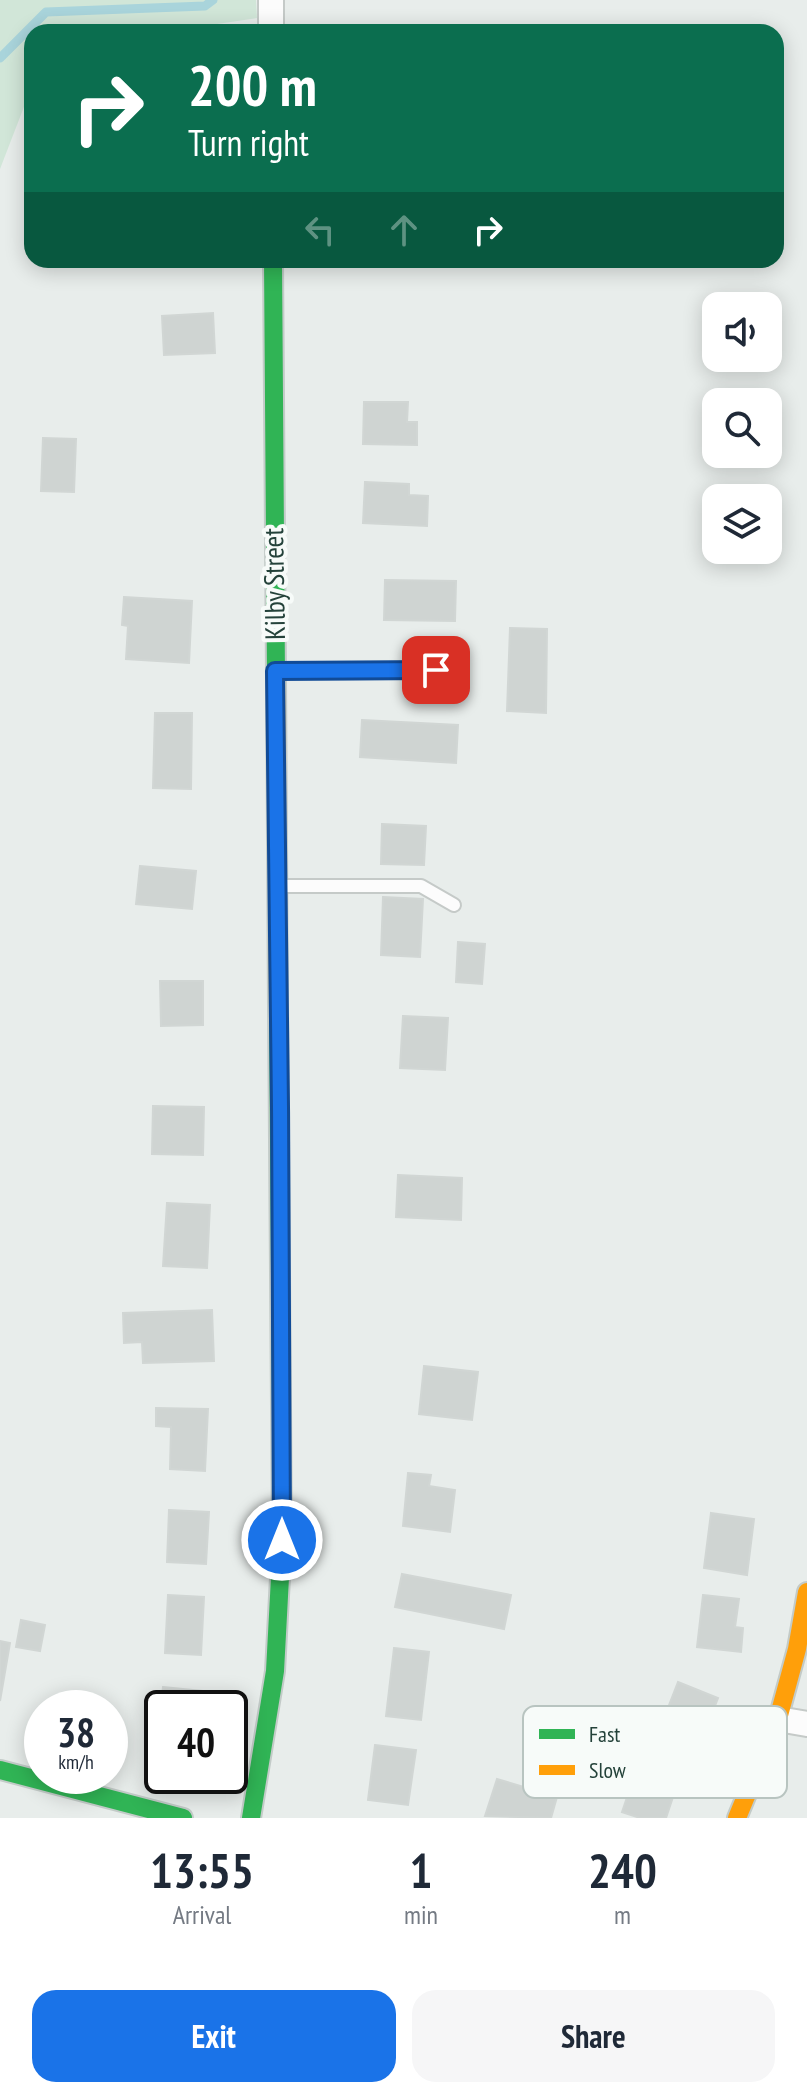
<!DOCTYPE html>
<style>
:root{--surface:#fff;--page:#f6f6f7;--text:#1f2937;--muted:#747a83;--accent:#1a73e8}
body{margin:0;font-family:"PT Sans Narrow",sans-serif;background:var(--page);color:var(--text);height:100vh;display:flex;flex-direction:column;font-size:30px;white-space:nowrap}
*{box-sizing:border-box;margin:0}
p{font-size:26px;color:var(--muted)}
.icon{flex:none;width:44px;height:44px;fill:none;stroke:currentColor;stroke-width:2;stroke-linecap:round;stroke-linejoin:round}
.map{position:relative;height:1818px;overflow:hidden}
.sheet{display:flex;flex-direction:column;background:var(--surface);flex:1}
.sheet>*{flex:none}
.top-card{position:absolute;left:24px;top:24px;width:760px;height:244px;border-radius:24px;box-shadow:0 4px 20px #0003;background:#0b6e4f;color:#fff;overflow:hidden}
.fabs{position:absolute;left:702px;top:292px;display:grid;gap:16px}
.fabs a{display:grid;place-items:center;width:80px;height:80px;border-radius:16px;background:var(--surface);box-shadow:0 4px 20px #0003;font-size:40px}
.speed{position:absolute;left:24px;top:1690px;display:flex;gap:16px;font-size:40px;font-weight:700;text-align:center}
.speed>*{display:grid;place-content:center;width:104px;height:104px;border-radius:50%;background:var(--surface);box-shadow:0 4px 20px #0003;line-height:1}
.speed small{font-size:20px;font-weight:400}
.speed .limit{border:4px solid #111;border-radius:12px;background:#fff;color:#111}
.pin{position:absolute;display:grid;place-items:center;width:68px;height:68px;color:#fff;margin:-34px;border-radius:16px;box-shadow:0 4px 12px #0006}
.me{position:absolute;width:88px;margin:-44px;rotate:0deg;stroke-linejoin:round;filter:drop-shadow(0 0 6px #0008)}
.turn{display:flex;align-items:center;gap:28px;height:168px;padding:0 32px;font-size:36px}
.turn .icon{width:104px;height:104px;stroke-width:2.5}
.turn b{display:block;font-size:56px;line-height:68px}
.lanes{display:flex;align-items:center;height:76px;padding:0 32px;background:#0003;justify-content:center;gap:40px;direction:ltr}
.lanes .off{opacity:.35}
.eta{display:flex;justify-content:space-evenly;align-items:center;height:136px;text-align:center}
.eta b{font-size:48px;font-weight:700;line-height:56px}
.cta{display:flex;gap:16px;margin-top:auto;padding:16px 32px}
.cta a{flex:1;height:92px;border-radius:24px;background:var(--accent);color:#fff;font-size:32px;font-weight:700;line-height:92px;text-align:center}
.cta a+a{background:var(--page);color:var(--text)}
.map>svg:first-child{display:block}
.green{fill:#d1e6d8}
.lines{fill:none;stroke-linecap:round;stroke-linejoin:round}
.stream{stroke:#a9d4db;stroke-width:9}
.building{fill:#cfd4d2;stroke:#d1d6d4;stroke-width:2}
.lane-casing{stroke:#c5cac8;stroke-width:16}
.street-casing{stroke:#c5cac8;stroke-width:28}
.fast-casing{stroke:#c3cbc8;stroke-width:22}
.slow-casing{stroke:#c3cbc8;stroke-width:22}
.lane{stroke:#fcfcfc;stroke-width:12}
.street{stroke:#fcfcfc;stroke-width:24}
.fast{stroke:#30b455;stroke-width:18}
.slow{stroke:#ff9f0a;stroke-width:18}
.route-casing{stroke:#114b97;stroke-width:20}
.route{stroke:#1a73e8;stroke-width:14}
.labels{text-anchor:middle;stroke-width:8;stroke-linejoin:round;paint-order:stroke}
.street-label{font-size:28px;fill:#24423a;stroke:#f7fbf9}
.key{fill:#f7fbf9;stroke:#b8c4c0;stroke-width:2}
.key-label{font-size:22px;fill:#24423a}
</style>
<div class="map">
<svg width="807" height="1818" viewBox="0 0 807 1818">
<rect width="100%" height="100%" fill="#e8edeb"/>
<path class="green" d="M0,0H256L257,18L163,32H32V86L0,169Z"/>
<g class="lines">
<path class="stream" d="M0,58L46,12L205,6L213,0"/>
</g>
<g class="building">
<path d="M213,313L215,353L164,355L162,316Z"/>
<path d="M364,402H408L407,422H417V445L363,444Z"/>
<path d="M43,438L76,439L74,492L41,491Z"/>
<path d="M365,482L409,484V495L428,496L427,526L363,523Z"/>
<path d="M385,580L456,581L455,621L384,620Z"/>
<path d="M124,597L192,601L189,663L126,659L128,626L122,625Z"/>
<path d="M510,628L547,629L546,713L507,711Z"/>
<path d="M155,713H192L191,789L153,788Z"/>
<path d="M362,720L458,725L456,763L360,757Z"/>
<path d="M382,824L426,826L424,865L381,864Z"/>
<path d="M140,866L196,871L192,909L136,904Z"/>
<path d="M383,897L423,899L420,957L381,955Z"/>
<path d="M458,942L485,944L482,984L456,982Z"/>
<path d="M160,981H203V1025L161,1026Z"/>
<path d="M403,1016L448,1018L445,1070L400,1068Z"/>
<path d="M153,1106L204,1107L203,1155L152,1154Z"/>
<path d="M398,1175L462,1178L461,1220L396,1217Z"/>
<path d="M167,1203L210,1205L207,1268L163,1266Z"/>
<path d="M212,1310L214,1361L143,1363L142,1342L124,1343L123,1313Z"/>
<path d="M424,1366L478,1372L472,1420L419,1414Z"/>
<path d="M156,1408L208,1409L205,1471L170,1469L171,1427L156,1426Z"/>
<path d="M408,1473L431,1475L429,1486L455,1490L450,1532L403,1526Z"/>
<path d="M169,1510L209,1512L206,1564L167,1562Z"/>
<path d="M711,1513L754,1519L747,1575L704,1568Z"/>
<path d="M402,1574L511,1595L504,1629L395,1607Z"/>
<path d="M168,1595L204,1597L201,1655L165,1653Z"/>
<path d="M703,1595L739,1599L735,1627L743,1628L741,1652L697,1647Z"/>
<path d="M21,1620L45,1625L40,1651L16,1647Z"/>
<path d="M0,1641L10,1643L0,1701Z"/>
<path d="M394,1648L429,1652L421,1720L386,1716Z"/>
<path d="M678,1682L718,1698L699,1747L659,1731Z"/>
<path d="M163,1687L202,1691L201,1708H162V1739L157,1738Z"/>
<path d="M375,1745L416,1750L408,1805L368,1800Z"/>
<path d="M640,1759L681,1773L666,1818H640L622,1812Z"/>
<path d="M497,1779L557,1797L551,1818L485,1816Z"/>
</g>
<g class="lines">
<g class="lane-casing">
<g id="lane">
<path d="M279,671L436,670"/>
<path d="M277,886H421L454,905"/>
</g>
</g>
<g class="street-casing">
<g id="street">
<path d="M271,32V0"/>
<path d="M778,1719L807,1724"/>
</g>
</g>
<g class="fast-casing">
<g id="fast">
<path d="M273,260L276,677"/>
<path d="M0,1770L183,1818"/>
<path d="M251,1818L275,1671L282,1540L278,1007"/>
</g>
</g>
<g class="slow-casing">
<g id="slow">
<path d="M276,677L278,1007"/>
<path d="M737,1818L778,1719L797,1649L807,1592"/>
</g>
</g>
<use href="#lane" class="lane"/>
<use href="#street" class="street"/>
<use href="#fast" class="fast"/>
<use href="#slow" class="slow"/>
</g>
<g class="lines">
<g class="route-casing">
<path id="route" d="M282,1540C282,1250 279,961 275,671L436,670"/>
</g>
<use href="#route" class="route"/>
</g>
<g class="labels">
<g class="street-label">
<text transform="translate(274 584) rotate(-91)" y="10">Kilby Street</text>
</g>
</g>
<rect x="523" y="1706" width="264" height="92" rx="12" class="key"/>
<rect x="539" y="1729" width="36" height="10" fill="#30b455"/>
<rect x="539" y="1765" width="36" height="10" fill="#ff9f0a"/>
<g class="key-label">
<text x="589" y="1742">Fast</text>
<text x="589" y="1778">Slow</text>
</g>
</svg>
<div class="fabs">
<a><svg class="icon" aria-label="sound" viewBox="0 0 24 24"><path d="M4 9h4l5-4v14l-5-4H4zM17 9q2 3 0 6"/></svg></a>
<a><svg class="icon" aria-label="search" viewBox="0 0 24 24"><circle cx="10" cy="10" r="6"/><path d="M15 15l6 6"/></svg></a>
<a><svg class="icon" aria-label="layers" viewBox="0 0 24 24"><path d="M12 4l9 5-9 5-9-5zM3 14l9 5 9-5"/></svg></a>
</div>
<div class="speed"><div>38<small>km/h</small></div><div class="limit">40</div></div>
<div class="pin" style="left:436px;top:670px;background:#d93025"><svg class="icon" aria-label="arrive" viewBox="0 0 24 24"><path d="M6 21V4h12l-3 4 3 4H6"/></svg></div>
<svg class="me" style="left:282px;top:1540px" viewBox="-20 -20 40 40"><circle r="17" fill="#1a73e8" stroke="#fff" stroke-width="3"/><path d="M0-11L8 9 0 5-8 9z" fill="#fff"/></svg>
<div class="top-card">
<div class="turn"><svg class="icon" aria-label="right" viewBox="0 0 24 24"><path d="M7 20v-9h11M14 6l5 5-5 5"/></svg><div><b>200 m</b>Turn right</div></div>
<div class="lanes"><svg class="icon off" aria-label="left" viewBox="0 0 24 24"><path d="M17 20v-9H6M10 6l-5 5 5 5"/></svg><svg class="icon off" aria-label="ahead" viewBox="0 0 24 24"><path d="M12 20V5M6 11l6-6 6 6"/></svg><svg class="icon" aria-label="right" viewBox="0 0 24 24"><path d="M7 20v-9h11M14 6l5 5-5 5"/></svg></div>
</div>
</div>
<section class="sheet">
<div class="eta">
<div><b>13:55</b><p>Arrival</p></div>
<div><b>1</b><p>min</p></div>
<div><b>240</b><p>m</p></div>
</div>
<div class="cta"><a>Exit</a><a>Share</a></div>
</section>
